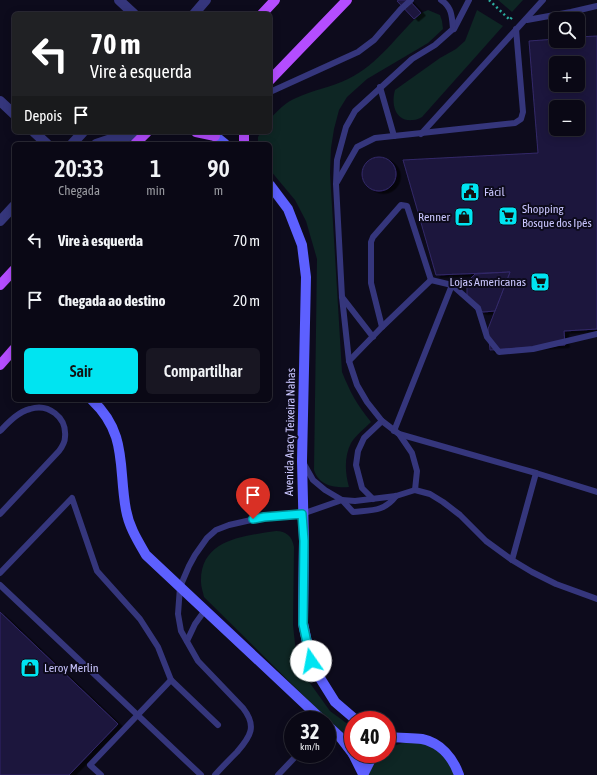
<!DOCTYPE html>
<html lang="pt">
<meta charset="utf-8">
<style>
:root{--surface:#0a0815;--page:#181622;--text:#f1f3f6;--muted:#999aa0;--line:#2a2934;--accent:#00e4f1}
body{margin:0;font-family:"Asap Condensed",sans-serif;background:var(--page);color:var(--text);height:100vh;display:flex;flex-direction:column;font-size:15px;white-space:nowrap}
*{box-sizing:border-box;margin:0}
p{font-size:13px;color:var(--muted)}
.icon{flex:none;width:22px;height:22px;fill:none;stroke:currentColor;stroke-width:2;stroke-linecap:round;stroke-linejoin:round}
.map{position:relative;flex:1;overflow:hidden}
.sheet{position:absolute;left:12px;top:142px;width:260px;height:260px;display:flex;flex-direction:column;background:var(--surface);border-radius:6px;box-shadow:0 2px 10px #0003,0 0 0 1px var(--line)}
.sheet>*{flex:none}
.hud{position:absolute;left:12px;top:12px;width:260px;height:122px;border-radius:6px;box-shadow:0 2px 10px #0003,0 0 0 1px var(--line);background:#202124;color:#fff;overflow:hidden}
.fabs{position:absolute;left:549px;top:12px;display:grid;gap:8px}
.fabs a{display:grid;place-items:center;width:36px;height:36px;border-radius:6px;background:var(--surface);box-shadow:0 2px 10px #0003,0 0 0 1px var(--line);font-size:20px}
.speed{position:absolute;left:284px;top:711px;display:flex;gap:8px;font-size:20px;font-weight:700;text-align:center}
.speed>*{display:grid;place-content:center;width:52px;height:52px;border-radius:50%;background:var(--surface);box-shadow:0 2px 10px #0003,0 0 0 1px var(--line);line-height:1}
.speed small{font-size:10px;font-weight:400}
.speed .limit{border:6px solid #d22;background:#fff;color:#111}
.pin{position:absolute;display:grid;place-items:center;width:34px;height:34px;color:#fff;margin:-41px -17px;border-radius:50% 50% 50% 0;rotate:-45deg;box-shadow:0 0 4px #0007}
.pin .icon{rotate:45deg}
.me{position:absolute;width:44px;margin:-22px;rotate:348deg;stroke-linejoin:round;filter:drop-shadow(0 0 3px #0008)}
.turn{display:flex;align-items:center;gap:14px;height:84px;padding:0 12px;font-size:18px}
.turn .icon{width:52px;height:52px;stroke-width:2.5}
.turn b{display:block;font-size:28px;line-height:34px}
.then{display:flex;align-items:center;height:38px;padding:0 12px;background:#0003;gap:8px;font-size:15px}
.eta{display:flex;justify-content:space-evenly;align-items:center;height:68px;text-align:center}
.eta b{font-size:24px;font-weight:600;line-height:28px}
.primary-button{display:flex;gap:8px;margin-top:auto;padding:8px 12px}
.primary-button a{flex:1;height:46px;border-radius:6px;background:var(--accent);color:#111;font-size:16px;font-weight:600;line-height:46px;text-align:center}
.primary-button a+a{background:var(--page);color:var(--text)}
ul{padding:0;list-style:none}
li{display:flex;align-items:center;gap:12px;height:60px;padding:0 12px}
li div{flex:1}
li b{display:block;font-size:15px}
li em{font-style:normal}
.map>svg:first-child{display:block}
.grass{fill:#0e2624}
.building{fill:#1d173d;stroke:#332969;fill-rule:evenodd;filter:url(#shadow)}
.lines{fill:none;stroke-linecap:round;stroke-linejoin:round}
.path{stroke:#2cad9f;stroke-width:2.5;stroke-dasharray:2 3;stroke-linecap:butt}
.lane{stroke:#35367c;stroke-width:6}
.street{stroke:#35367c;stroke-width:10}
.secondary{stroke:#5d60ff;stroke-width:10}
.primary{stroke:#b44dff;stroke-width:10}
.route-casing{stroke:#00949d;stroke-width:10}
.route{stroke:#00e4f1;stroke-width:7}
.labels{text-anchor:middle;stroke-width:4;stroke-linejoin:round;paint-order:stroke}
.poi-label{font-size:12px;fill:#cac6ff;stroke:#0d0b1c;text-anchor:start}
.street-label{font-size:12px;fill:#cac6ff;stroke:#0d0b1c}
</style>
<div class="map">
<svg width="597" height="775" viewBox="0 0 597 775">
<defs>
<filter id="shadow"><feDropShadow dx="4.5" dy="2.5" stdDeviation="0" flood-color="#0009"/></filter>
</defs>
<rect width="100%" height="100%" fill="#0d0b1c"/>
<g class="grass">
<path d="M498,0H523L512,12Z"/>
<path d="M428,10L440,15L442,21L443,29L428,43L367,79L347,97L339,110L334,129L331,148L330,173L342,372C350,392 357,405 371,422C365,428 356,435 351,443C344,457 345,473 349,487C335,488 319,486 314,470L317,259L306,221L295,200L270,170V144H258V137L261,132H270V119C277,111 286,102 296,98C313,90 332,87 348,79C379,64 397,35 421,13Z"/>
<path d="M477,10L503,26L422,117C420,118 416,120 413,120C395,122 391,104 395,90L440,58L456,49L465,41Z"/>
<path d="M276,531C286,531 292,536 294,547L293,625L296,653L307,679L330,711L353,728V741L324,716L204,597C203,592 201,587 201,582C200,539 244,536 276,531Z"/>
<path d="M405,742C431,743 445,749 455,775H368L375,760L382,754H387L388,748Z"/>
</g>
<g class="building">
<path d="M399,0H409L421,13L414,19L397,1Z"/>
<path d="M597,36V329L564,331L565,345L490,350L488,329L510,272L436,275L403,160L538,153L529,41L556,39V41H578V37ZM556,63H578V85H556ZM556,107H578V129H556Z"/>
<circle cx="379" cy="174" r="17"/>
<path d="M510,272L495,311L483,312L475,309L467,299V285L470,279L475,274Z"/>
<path d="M0,612L118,724L69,775H0Z"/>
</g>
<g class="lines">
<path class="path" d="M489,0L510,20L512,17"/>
<g class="lane">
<path d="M527,20L571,12L597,6"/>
<path d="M454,29L469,0"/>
<path d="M380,87L394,136"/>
<path d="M270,92L358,52L374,40L401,9L411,0"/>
<path d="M421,134L543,0"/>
<path d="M337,182L357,147L375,138L515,123L521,119L523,112L516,29"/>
<path d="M431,280L452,285L478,308L487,337L499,352L533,349L597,334"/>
<path d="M342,297L373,337"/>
<path d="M382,327L371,283V242L373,237L401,205L407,206L431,280"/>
<path d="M349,361L382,327L431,280"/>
<path d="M0,431C9,422 18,412 30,409C48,403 67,417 65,437C65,442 62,447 59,451L0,514"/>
<path d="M394,431L452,285"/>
<path d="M399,434L536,473L597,492"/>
<path d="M304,464L313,480L325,490L342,500L353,512C371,510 384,512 396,496"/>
<path d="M415,490L417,471L412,453L399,434L382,421L367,402L357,385L349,361L342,297L336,184L337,160L346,127L355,111L412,59L435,45L453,29C452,17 452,7 441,0"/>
<path d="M373,499L362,488L356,465L358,451L364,438L382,421"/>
<path d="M512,560L536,473"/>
<path d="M0,573L72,498L97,571L140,619L158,647L171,680L218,725"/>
<path d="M0,585L201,775"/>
<path d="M187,641L195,624L205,610"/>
<path d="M101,775L90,765L171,680"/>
<path d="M215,775C222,767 229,760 237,752C251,736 257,726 243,708L198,661L181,631L178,614L180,587L189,566L195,555L207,538L216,530L229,525L264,517L302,514L342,500L355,501L396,496L415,490L430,494L443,502L460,515L486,541L512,560L532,572L556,584L597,599"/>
<path d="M278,775L298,754"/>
</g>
<g class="street">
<path d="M119,0L134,14"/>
<path d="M194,14L206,0"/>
<path d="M0,101L14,114"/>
<path d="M34,132L47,144"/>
<path d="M72,144L83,132"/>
<path d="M96,144L111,139L146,133"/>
<path d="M0,221L14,206"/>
</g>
<g class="secondary">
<path d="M215,136L225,144"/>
<path d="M270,185L288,209L302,245L306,277L302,461L304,541L303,623L311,661L315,670L335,702L356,720"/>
<path d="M92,400C128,434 118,467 126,510C129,527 138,541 146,555L322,720"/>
<path d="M327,725L340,737L353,754"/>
<path d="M387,736C398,739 411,737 422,739C441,743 453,758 459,775"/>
<path d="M353,754L363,774"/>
<path d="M363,775L372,757L375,754"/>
</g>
<g class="primary">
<path d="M262,14L275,0"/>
<path d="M270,80L347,0"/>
<path d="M196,132L215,136"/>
<path d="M135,144L147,132"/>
<path d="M244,144V132"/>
<path d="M0,285L14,270"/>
<path d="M0,365L14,349"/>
</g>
</g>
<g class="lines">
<g class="route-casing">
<path id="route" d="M253,519L264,517L302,514L304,541L303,624L311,661"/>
</g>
<use href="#route" class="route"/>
</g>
<defs>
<g id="civic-square" transform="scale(1)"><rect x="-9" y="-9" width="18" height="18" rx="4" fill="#00e4f1" stroke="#0d0b1c"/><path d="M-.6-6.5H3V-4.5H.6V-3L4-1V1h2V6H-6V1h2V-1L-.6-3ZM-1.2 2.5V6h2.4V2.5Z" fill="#111"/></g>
<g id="supermarket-square" transform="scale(1)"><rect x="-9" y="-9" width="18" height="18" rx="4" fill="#00e4f1" stroke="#0d0b1c"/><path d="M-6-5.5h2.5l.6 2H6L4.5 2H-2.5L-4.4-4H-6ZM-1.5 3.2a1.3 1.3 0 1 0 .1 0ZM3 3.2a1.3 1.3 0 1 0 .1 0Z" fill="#111"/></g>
<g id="shop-square" transform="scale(1)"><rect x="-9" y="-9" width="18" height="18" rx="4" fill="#00e4f1" stroke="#0d0b1c"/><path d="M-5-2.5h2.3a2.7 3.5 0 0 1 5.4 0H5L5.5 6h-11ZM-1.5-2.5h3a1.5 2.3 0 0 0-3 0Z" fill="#111"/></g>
</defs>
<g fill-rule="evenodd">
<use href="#civic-square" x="470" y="192"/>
<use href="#supermarket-square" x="508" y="216"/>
<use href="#shop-square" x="464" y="217"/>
<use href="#supermarket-square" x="540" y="282"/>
<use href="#shop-square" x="30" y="668"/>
</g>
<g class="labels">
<g class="poi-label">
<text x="484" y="196">Fácil</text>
<text x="522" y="213">Shopping<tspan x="522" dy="14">Bosque dos Ipês</tspan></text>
<text x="450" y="221" text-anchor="end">Renner</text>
<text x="526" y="286" text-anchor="end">Lojas Americanas</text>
<text x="44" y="672">Leroy Merlin</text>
</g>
<g class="street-label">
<text transform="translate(290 432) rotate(-89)" y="4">Avenida Aracy Teixeira Nahas</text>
</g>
</g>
</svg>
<div class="fabs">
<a><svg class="icon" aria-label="search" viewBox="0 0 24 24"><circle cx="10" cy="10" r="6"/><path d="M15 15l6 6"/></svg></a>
<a>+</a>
<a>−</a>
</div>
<div class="speed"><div>32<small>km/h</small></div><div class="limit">40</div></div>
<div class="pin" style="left:253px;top:519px;background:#d93025"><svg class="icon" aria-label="arrive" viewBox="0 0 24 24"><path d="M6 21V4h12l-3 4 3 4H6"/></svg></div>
<svg class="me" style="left:311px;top:661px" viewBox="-20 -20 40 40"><circle r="19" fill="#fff"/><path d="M0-13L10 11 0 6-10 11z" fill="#00e4f1"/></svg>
<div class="hud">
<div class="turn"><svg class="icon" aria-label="left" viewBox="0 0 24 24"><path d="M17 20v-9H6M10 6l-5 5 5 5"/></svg><div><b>70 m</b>Vire à esquerda</div></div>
<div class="then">Depois<svg class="icon" aria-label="arrive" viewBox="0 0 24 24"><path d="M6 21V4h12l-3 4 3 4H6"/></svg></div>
</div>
<section class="sheet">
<div class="eta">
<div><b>20:33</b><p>Chegada</p></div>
<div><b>1</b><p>min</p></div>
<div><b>90</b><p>m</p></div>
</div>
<ul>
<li><svg class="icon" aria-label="left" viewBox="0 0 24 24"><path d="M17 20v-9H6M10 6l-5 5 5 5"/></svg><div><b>Vire à esquerda</b></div><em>70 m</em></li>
<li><svg class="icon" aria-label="arrive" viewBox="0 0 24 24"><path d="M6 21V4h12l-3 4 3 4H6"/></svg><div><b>Chegada ao destino</b></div><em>20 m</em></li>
</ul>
<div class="primary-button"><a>Sair</a><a>Compartilhar</a></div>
</section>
</div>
